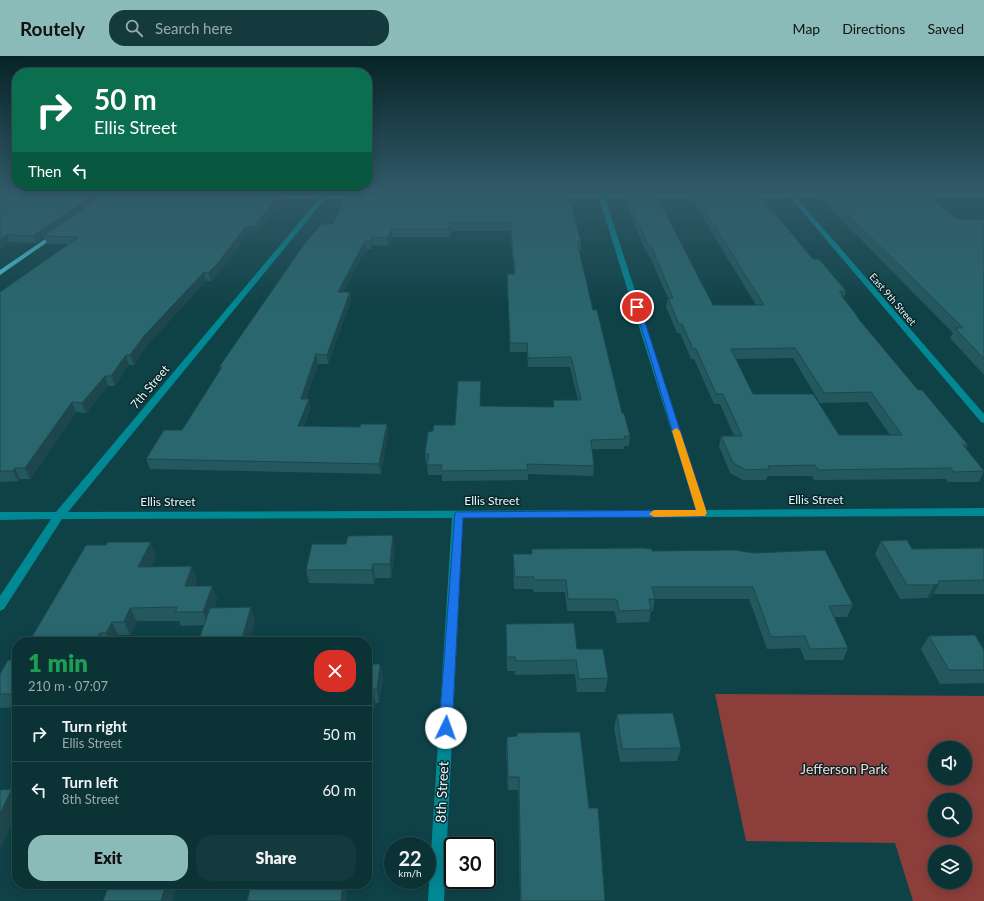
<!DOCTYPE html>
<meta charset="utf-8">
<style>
:root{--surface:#0b3235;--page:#143a3d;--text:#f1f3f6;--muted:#9aaaad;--line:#2b4d50;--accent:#8bbbb9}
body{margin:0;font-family:Lato,sans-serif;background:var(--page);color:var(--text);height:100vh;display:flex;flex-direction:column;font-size:15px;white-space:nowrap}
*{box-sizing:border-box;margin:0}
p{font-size:13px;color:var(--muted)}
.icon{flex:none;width:22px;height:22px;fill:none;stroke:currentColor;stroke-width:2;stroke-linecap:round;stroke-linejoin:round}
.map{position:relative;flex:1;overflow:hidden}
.sheet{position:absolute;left:12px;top:581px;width:360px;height:252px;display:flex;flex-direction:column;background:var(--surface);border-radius:16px;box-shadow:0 2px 10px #0003,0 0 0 1px var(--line)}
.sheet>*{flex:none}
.hud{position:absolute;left:12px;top:12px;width:360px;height:122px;border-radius:16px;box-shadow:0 2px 10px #0003,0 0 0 1px var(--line);background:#0b6e4f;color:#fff;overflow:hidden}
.fabs{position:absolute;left:928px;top:685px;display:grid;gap:8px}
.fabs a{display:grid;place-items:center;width:44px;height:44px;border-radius:50%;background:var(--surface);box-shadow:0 2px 10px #0003,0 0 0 1px var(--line);font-size:20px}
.speed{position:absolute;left:384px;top:781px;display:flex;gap:8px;font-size:20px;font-weight:700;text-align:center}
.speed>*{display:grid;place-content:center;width:52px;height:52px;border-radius:50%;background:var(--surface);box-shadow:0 2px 10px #0003,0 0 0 1px var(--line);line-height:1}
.speed small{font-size:10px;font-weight:400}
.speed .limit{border:2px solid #111;border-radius:6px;background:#fff;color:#111}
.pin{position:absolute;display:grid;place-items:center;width:34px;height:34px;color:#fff;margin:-17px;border:2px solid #fff;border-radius:50%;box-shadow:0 1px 4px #0007}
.me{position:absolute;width:44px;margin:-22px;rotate:3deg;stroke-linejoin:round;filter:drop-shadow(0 0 3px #0008)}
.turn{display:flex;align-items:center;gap:14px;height:84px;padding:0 16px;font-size:18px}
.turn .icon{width:52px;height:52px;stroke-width:2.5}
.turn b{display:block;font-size:28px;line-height:34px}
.then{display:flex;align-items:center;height:38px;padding:0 16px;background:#0003;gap:8px;font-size:15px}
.round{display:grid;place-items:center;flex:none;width:42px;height:42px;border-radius:16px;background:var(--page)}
.headline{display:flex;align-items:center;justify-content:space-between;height:68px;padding:0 16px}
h1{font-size:24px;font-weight:800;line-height:30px;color:#1e9e55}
.cta{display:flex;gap:8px;margin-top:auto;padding:8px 16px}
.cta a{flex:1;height:46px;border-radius:16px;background:var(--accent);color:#111;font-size:16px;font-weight:800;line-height:46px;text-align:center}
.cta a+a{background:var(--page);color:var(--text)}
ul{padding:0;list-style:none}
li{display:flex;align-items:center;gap:12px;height:56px;padding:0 16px;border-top:1px solid var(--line)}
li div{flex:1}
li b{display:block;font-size:15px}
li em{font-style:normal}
header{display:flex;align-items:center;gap:24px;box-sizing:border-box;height:56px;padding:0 20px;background:var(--accent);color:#111}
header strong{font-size:19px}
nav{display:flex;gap:22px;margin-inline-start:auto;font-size:14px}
.search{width:280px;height:36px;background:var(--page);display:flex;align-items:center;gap:10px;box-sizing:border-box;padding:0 14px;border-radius:16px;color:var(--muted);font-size:15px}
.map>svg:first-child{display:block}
.green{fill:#8b3e3a;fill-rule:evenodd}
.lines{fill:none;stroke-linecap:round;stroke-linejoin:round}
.minor{fill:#008894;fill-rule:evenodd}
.major{fill:#4ac9d6;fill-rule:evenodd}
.wall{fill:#23585e;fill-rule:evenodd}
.shaded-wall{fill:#1d474c}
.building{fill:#29666d;stroke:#1d474c;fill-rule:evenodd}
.route{fill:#1a73e8;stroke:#114b97}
.slow{fill:#f59e0b}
.labels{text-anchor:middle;stroke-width:3;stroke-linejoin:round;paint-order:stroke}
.far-street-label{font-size:10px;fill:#e1fafd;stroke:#0b2629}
.street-label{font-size:12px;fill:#e1fafd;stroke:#0b2629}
.near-park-label{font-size:14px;fill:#f7d5d2;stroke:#0b2629}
.near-street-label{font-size:14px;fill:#e1fafd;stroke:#0b2629}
</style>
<header>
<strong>Routely</strong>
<div class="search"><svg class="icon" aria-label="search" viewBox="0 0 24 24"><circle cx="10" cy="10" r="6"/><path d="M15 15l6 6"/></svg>Search here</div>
<nav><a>Map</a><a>Directions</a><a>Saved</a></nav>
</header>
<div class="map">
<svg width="984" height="845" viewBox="0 0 984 845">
<rect width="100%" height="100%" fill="#0f4247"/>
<path class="green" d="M715,638L984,640V845H913L895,787L746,785ZM935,692H965V722H935ZM935,744H965V774H935ZM935,796H965V826H935Z"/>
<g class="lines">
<g class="minor">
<path d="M598,134H602L604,138H704L707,140L704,142H605L706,454L984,452V460L463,462L444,845H428L452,462L62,463L4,553L0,555V540L51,463L0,464V456H56L319,143H270L268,142V140L322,139L326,136L329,138L328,139H358L361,141L358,143H325L68,456L696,454L599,142H554L551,140L554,138H598Z"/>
<path d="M789,134L794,138H836V140L834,141H796L984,358V367L981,366L790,141L748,142L745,140L748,138H788L786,136Z"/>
<path d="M984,137V141H914L911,139L914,137Z"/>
<path d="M114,138L117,140L116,141L82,143L79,141L82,139Z"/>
</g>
<path class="major" d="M57,175L60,177L59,178L0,219V214Z"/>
</g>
<g class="wall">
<path d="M0,134H111L108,137H117V134H290L288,138H282L283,144L256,178L247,179L219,217L211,225H206L147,289L134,309H129L115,330H108L86,357L76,356L30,423H20L18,425L0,426V236L69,188H47L44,181L36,187L10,186L0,193V138H95L97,143L105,138H0Z"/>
<path d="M350,134H564L569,148L581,186V194H579L593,254L622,357L630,380L629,390H624V393H592L594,410L593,420L528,418V424L442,425V419H428L427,408H426L425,398L433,375L455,369L481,325L480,350L553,351V344H578L570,311H528L527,296H510L507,218H514L510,175H451L450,181H393L388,190L372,189L371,193H366L343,236H350L351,244L328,308H318L306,343H309L311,352L304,370L360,371L387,368L388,378L381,418L150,413L146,403L182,374L220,314L219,311L333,168L350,136Z"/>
<path d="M623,134H650L713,249H756L691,142L692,136H688L686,134H750V135L813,203L846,235L843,243L858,261V263L918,334L968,389L966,392L984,415L979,426H948L946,423L814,424L812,420H768L766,424H743L730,417L719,390L721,380H734L720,348H714L694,303H691L680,277H677L666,251L668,242L650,201L646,196L628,153L629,148L626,142L627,136H624ZM793,302L820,347L867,346L890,379H839L753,338L735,303Z"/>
<path d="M813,134H920L957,163H984V319L950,282L953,277L820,142L822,136H814Z"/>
<path d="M881,485L912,493L984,492V538H933L932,541L927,542L900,543L875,498Z"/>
<path d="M395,493L391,522H375L374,528L309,527L306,514Z"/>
<path d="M532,493L652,495L853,549L847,561H834L848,592L843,604H805L800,592L767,593L749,543H655L653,555H651L649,566L617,567L615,556L612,555H567L565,536H534L533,533H514L513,510V498H531Z"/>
<path d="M156,500L150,511L197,524L195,530H212L217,543L214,552L255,565L249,586H198L204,569L181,570L179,565H137L130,579H118L115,586H29Z"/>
<path d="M506,568L577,593L608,622L605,636H577L575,618L515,619V615H507L506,582Z"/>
<path d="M929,580L984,594V627L940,628L921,593Z"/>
<path d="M17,604V651L0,652V618Z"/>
<path d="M367,608H380L383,622L379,647H375L374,652H367Z"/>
<path d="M617,658L681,692L677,705L620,706L614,672Z"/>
<path d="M507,681L589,752L605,845H520L518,734H508L506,694Z"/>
</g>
<g class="shaded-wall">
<path d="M105,134H111L106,138Z"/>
<path d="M281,136L283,144L256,178L247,179L219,217L211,225L208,217L245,171Z"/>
<path d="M95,138L97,144L44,180V181L36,187L33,180Z"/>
<path d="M392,173L393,181L388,190L387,182Z"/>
<path d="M7,179L10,186L0,193V184Z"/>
<path d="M372,181V189L371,193L370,185Z"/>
<path d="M365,185L366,193L339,244L338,236Z"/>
<path d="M204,216L206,225L147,289L134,309L130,299L144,280Z"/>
<path d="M350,236L351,244L328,308L327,299Z"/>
<path d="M316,298L318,308L303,352L301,343Z"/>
<path d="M126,299L129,309L115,330L111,320Z"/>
<path d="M105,320L108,330L86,357L82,347Z"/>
<path d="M309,343L311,352L300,379L298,370Z"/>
<path d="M72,346L76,356L30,423L25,412Z"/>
<path d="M387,368L388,378L381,418L379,408Z"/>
<path d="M15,412L20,423L18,425L13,415Z"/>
<path d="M393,479L395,493L391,522L390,508Z"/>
<path d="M151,486L156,500L143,525L138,511Z"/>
<path d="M373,508L375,522L374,528L372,514Z"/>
<path d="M192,510L197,524L190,544L185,530Z"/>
<path d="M939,528L932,541L927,542L934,529Z"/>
<path d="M212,530L217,543L208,569L203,556Z"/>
<path d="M251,551L255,565L249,586H241Z"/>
<path d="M130,552L137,565L130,579L124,566Z"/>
<path d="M112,566L118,579L115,586H111L106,577Z"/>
<path d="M100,577L104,586H96Z"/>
<path d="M380,608L383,622L379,647L377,633Z"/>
<path d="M372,633L375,647L374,652L372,639Z"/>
<path d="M370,710L373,723L367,769V734Z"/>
<path d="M12,733L17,740V758L0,794V758Z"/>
<path d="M166,828H178L173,845H161Z"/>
<path d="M343,828H346L348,833L346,845H341Z"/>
</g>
<g class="building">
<path d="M823,134H920L957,163H984V303L955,272H963Z"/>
<path d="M566,135L569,148H571L581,186H578V190L593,254H597L622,357H624L630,380H624L625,383L591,384L594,410L527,408L528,414L441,415L442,409H427L429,398H425L428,376L433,375L434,369H455L458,325H481L480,350L554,351L553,344H581L571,301L528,302L527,287H510L507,218H515L510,167H450V173H392L387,182L372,181L370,185H365L338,236H350L327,299L316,298L301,343H309L298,370L360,371L361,368H387L379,408L146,403L164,374H182L222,311H219L303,190L321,168H333L347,136Z"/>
<path d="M627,135H654L713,249H764L693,135H756L813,203H819L846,235H839L843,239H841L858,261H857L918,334H922L968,389H963L984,415L954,416L951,412L818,414L815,409L768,410L770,413L746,414L733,407L721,380H742L723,338H716L696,293H693L682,268H679L668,242H673L652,192L647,188L629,145H631ZM795,292L824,337L871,336L902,379H839L813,338H753L731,293Z"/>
<path d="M281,136L254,170L245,171L217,208L208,217L204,216L144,280L130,299H126L111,320H105L82,347L72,346L25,412H15L13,415H0V236L79,181L44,180L106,137Z"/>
<path d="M0,138H95L33,180L7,179L0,184Z"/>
<path d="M393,479L390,508H373L372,514H306L312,488H346L348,480Z"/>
<path d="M907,484L912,493L984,492V524L938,525L939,528L934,529H907L881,485Z"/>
<path d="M108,486H151L138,511L192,510L185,530H212L203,556H175L177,551L130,552L124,566H112L106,577H100L96,586H29L86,489H106Z"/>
<path d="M641,492L652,493V495L736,494L753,497L825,494L853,549L829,550L848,592L810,593L805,580L771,581L753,531H652L655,543H649L651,554L619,555L617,544L614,543H568L566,524H534V521H515L513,498H532V493Z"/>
<path d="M251,551L241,586H198L210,552Z"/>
<path d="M574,567L577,593H603L608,622L579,623L576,604L516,605L515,601H507L506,568Z"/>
<path d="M975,579L984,594V614H949L929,580Z"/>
<path d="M8,604H17V638H0V618Z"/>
<path d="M367,608H380L377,633H372V639H367Z"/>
<path d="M673,657L681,692L622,693L617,658Z"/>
<path d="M580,676L589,752H598L605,845H521L519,721H508L507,681L517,680V677Z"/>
<path d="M367,710H370L367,734Z"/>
<path d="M12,733L0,758V734Z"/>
<path d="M109,828H166L161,845H103Z"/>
<path d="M251,828H343L341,845H247Z"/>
</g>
<linearGradient id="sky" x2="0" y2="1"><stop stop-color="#082427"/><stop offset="0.53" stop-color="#315a69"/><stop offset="1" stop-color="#315a69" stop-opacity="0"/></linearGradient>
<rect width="984" height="253" fill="url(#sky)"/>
<path class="route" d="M635,250L640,251L707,457L702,461L463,462L452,672L450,676L446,678L441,676L439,672L455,456L696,454Z"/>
<path class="slow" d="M676,372L680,375L707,457L705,460L654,461L649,458L654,454H696L672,375Z"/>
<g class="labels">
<g class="far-street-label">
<text transform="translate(893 243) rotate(49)" y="4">East 9th Street</text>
</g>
<g class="street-label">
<text transform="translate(150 331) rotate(-50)" y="4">7th Street</text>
<text x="816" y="448">Ellis Street</text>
<text x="492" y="449">Ellis Street</text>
<text x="168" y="450">Ellis Street</text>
</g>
<g class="near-park-label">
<text x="844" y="718">Jefferson Park</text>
</g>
<g class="near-street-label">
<text transform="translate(442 736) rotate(-87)" y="5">8th Street</text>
</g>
</g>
</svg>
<div class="fabs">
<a><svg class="icon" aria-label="sound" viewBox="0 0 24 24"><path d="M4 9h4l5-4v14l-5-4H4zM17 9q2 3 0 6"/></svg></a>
<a><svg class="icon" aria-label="search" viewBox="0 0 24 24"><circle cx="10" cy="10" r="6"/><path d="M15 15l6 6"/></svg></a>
<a><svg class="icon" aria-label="layers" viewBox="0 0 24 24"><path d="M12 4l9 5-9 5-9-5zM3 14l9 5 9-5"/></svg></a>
</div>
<div class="speed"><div>22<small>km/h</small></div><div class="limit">30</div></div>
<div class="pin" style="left:637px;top:251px;background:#d93025"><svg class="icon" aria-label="arrive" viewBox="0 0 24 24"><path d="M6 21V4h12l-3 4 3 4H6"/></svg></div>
<svg class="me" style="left:446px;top:672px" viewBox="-20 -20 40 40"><circle r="19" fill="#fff"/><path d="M0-13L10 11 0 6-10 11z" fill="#1a73e8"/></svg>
<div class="hud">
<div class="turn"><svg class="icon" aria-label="right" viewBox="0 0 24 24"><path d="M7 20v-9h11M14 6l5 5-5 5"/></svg><div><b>50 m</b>Ellis Street</div></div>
<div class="then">Then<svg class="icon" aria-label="left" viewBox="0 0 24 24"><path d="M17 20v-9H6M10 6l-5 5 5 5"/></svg></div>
</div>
<section class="sheet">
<div class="headline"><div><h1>1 min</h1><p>210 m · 07:07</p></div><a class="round" style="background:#d93025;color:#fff"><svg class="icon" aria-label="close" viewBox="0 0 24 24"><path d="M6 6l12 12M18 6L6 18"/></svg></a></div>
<ul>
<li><svg class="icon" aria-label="right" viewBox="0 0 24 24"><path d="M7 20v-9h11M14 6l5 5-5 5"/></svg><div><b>Turn right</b><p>Ellis Street</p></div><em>50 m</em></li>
<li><svg class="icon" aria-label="left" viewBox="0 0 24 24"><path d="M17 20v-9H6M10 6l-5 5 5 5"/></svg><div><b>Turn left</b><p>8th Street</p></div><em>60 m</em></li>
</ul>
<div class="cta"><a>Exit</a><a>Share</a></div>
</section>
</div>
